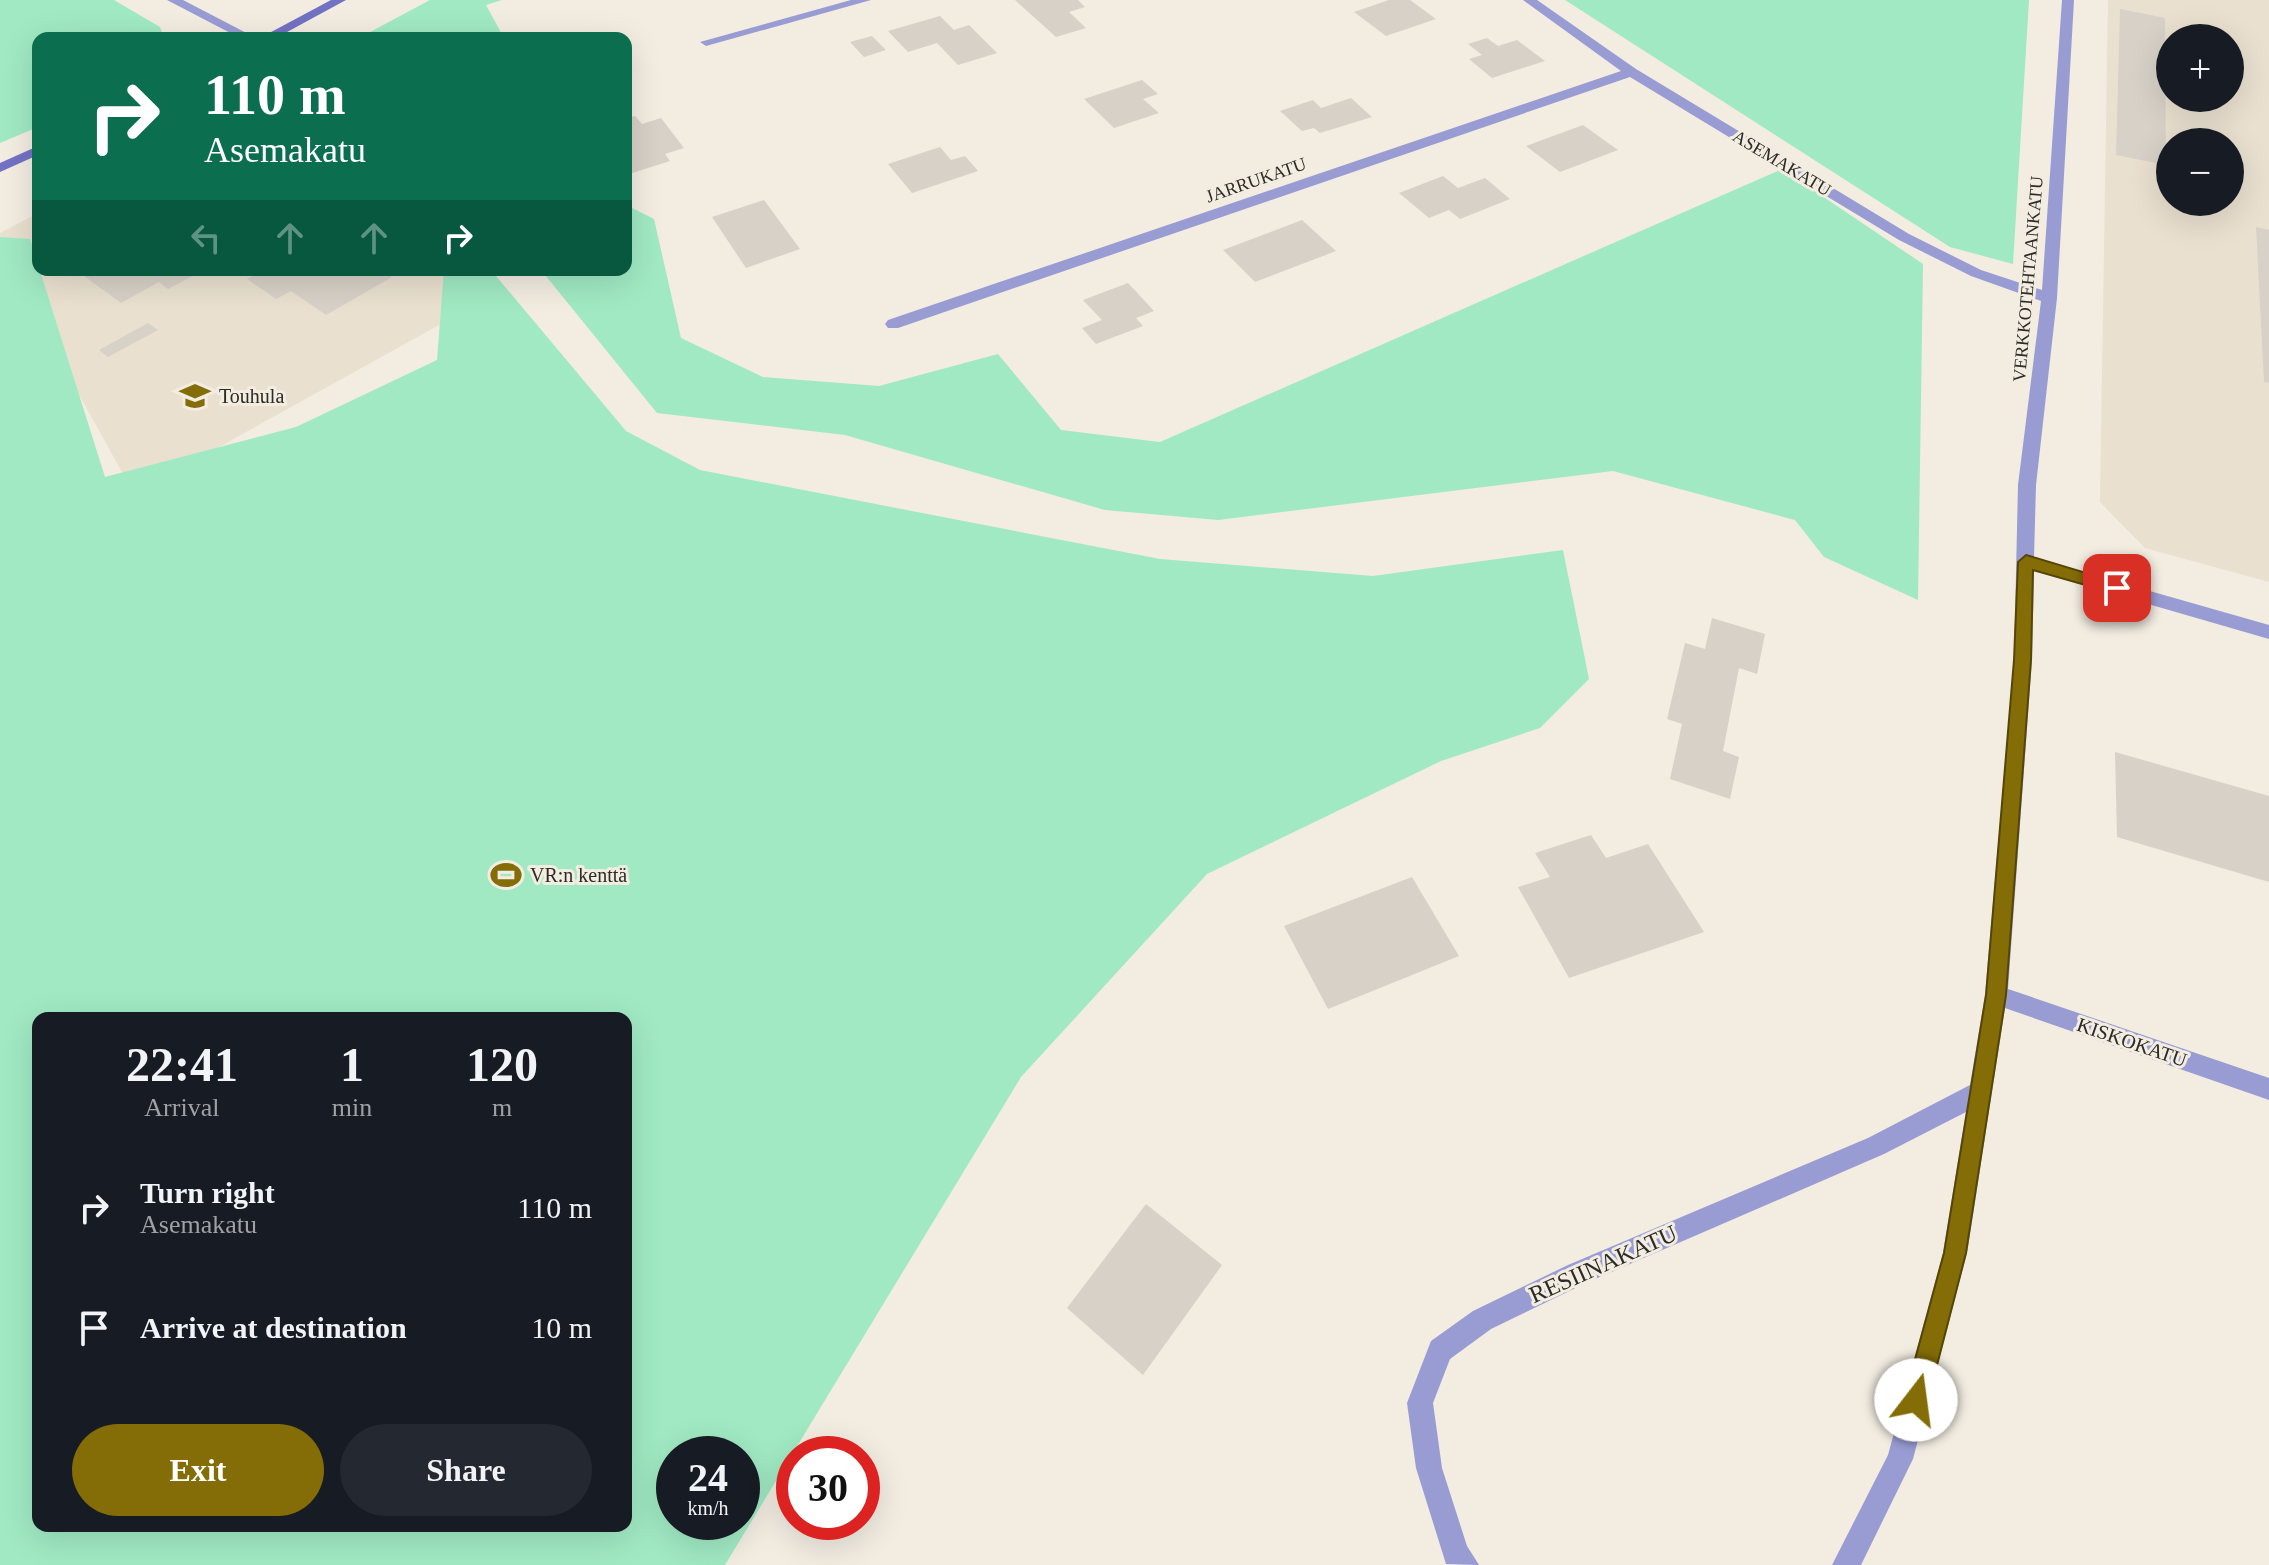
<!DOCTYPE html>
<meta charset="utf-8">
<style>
:root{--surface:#171b24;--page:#242831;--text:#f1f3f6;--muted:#9ea1a6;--accent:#846c07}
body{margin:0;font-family:Georgia,serif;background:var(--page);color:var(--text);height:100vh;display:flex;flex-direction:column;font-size:30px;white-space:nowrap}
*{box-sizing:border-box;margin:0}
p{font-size:26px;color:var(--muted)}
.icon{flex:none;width:44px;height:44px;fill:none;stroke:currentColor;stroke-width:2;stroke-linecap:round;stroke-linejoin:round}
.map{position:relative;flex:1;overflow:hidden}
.panel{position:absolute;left:32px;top:1012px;width:600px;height:520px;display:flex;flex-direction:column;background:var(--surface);border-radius:16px;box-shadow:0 8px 32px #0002}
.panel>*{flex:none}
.hud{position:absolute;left:32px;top:32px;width:600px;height:244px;border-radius:16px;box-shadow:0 8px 32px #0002;background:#0b6e4f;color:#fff;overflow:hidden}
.buttons{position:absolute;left:2156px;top:24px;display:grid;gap:16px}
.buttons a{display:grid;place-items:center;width:88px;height:88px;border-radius:50%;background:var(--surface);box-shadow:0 8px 32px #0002;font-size:40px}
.speed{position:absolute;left:656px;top:1436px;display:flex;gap:16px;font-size:40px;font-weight:700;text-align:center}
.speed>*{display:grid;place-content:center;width:104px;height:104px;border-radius:50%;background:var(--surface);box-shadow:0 8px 32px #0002;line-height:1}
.speed small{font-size:20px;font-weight:400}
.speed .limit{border:12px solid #d22;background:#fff;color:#111}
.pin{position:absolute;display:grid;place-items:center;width:68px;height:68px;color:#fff;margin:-34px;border-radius:16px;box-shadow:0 4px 12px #0006}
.me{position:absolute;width:88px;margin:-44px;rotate:15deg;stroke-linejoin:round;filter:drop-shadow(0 0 6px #0008)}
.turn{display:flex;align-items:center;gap:28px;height:168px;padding:0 40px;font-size:36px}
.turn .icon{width:104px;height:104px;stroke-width:2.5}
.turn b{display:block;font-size:56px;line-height:68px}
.lanes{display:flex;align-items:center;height:76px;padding:0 40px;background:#0003;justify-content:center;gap:40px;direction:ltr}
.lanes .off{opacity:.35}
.eta{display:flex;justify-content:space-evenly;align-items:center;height:136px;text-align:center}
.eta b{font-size:48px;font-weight:700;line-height:56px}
.button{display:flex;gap:16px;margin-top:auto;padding:16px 40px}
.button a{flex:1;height:92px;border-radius:48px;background:var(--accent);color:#fff;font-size:32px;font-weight:700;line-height:92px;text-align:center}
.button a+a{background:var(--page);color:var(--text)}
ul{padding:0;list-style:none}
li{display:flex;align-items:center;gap:24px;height:120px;padding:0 40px}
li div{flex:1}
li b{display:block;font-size:30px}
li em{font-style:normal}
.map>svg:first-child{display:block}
.built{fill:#e9e0cf;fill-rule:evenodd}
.green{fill:#a0e9c3;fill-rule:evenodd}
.building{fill:#d7d1c7}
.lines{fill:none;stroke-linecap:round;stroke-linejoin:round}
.street{fill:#989cd3;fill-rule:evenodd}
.secondary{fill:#7272c3;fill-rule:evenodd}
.route{fill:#846c07;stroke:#564605;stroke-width:2}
.labels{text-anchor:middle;stroke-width:6;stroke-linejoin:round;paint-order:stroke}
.far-street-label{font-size:18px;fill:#2d2b27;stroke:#f2ece1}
.poi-label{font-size:20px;fill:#2d2b27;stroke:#f2ece1;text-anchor:start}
.street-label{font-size:20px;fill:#2d2b27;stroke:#f2ece1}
.near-street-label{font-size:24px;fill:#2d2b27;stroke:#f2ece1}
</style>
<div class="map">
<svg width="2269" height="1565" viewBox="0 0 2269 1565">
<rect width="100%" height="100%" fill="#f2ece1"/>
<g class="built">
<path d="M2108,0H2269V582L2145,548L2100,502ZM2170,38H2230V98H2170ZM2170,142H2230V202H2170Z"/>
<path d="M38,213V270H462L486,299L134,494L0,251V233Z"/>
</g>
<g class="green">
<path d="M0,0H114L160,27L164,38H38V127L0,143Z"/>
<path d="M430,0H502L486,5L504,38H359Z"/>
<path d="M1565,0H2029L2013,264L1950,247Z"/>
<path d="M1782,169L1923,264L1918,600L1824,557L1795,520L1613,471L1218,520L1105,510L845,435L657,413L541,270H626V205L654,219L681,338L763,377L879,386L998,354L1061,430L1160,442Z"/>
<path d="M0,237L30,239L105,477L296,427L437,360L444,270H491L626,431L700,470L1160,559L1373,576L1563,550L1589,679L1540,728L1441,761L1207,874L1021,1077L725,1565H0ZM38,1018H626V1526H38ZM742,1454V1522H674V1454Z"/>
</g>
<g class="building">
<path d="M1015,0H1078L1085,7L1069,12L1086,28L1056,37Z"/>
<path d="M1389,0H1410L1436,19L1386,36L1354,12Z"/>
<path d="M2120,9L2165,18L2166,165L2116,155Z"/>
<path d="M940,16L954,30L969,25L997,53L958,65L937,43L908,52L888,31Z"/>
<path d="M872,36L886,50L864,57L850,42Z"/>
<path d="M1487,38L1498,46L1517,40L1545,61L1492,78L1469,59L1482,55L1468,44Z"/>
<path d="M1142,80L1158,94L1143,99L1159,113L1114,128L1084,99Z"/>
<path d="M1351,98L1372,117L1320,133L1314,128L1302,131L1280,111L1313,100L1321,108Z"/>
<path d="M635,116L642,124L661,118L684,148L665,154L670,161L626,175V118Z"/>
<path d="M1583,125L1618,150L1560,172L1526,146Z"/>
<path d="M940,147L951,160L965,156L978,171L912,193L888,164Z"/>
<path d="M1443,176L1458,188L1485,178L1510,199L1460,219L1449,210L1429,218L1399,193Z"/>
<path d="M764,200L800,249L746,268L712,217Z"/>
<path d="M1302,220L1336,251L1255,282L1223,250Z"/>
<path d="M2256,227L2269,230V383L2264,382Z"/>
<path d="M95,270H204L168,289L159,282L121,303L84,276Z"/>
<path d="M264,270H381L392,277L326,315L291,291L276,299L247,279Z"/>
<path d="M1128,283L1154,311L1136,318L1143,326L1096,344L1082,328L1102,320L1083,300Z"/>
<path d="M148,323L158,330L108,357L99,350Z"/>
<path d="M1712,618L1765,634L1757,674L1739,668L1723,751L1739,757L1730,799L1670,779L1682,724L1667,719L1685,643L1705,649Z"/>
<path d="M2115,752L2269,796V882L2117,837Z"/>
<path d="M1591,835L1606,858L1648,844L1704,932L1569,978L1518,887L1550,877L1535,853Z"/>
<path d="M1412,877L1459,956L1328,1009L1284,926Z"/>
<path d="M1146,1204L1222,1265L1143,1375L1067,1308Z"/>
</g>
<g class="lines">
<g class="street">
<path d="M167,0H183L256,38H240Z"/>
<path d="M851,0H871L706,46L700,42Z"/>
<path d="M1523,0H1537L1636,69L1909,234L1981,270L2042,290L2062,0H2074L2057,298L2036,485L2034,558L2269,625V639L2034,571L2032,660L2008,989L2269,1078V1100L2005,1008L1967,1253L1913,1459L1861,1565H1832L1888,1455L1943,1253L1966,1112L1884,1154L1586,1283L1491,1329L1450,1359L1433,1403L1442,1468L1467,1546L1479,1565L1446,1564L1416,1468L1407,1403L1431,1341L1473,1311L1568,1265L1868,1138L1970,1085L1985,995L2014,660L2018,485L2041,301L1971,276L1899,240L1630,77L898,328H888L885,324L888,320L1621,71Z"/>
</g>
<g class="secondary">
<path d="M331,0H346L276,38H260Z"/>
<path d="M38,146V155L0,172V163Z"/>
</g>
</g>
<path class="route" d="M2026,555L2123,584L2125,588L2117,594L2033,570L2031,660L2006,995L1966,1253L1928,1400L1924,1409L1916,1412L1907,1409L1904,1400L1944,1253L1986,995L2014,660L2018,562Z"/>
<defs>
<g id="school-bare" transform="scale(2.4)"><path d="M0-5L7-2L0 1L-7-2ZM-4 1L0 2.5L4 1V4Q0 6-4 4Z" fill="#846c07" stroke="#f2ece1" stroke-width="2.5" paint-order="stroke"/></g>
<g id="stadium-bare" transform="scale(2.4)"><path d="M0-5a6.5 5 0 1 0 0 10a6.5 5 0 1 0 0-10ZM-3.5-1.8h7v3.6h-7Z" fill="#846c07" stroke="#f2ece1" stroke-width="2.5" paint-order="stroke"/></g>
</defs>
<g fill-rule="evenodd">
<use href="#school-bare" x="195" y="396"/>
<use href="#stadium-bare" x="506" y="875"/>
</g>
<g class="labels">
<g class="far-street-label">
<text transform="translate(1782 163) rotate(31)" y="6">ASEMAKATU</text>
<text transform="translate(1256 180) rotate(-19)" y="6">JARRUKATU</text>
<text transform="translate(2028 279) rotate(-85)" y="6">VERKKOTEHTAANKATU</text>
</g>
<g class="poi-label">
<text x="219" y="403">Touhula</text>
<text x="530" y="882">VR:n kenttä</text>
</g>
<g class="street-label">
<text transform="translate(2132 1042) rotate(19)" y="7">KISKOKATU</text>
</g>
<g class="near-street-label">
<text transform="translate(1603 1264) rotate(-24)" y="8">RESIINAKATU</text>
</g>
</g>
</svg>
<div class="buttons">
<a>+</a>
<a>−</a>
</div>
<div class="speed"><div>24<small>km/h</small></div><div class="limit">30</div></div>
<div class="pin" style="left:2117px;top:588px;background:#d93025"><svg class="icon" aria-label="arrive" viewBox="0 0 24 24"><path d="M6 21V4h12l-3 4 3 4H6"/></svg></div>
<svg class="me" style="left:1916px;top:1400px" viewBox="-20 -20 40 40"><circle r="19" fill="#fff"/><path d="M0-13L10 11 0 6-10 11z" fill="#846c07"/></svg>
<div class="hud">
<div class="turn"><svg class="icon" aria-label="right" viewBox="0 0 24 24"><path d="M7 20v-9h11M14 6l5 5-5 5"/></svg><div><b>110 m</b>Asemakatu</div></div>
<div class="lanes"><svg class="icon off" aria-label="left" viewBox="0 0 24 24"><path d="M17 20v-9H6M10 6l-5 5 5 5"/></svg><svg class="icon off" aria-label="ahead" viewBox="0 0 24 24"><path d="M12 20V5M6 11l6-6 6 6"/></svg><svg class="icon off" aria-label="ahead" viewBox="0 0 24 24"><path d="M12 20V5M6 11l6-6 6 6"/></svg><svg class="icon" aria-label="right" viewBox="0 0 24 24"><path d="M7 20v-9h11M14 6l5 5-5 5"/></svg></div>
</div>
<section class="panel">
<div class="eta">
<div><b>22:41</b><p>Arrival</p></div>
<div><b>1</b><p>min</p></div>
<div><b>120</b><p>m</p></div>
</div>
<ul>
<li><svg class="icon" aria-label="right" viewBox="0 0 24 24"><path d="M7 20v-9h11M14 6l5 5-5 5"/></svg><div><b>Turn right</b><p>Asemakatu</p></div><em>110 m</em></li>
<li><svg class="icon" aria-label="arrive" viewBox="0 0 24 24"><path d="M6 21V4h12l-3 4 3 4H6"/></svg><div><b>Arrive at destination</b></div><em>10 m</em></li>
</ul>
<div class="button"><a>Exit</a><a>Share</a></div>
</section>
</div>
